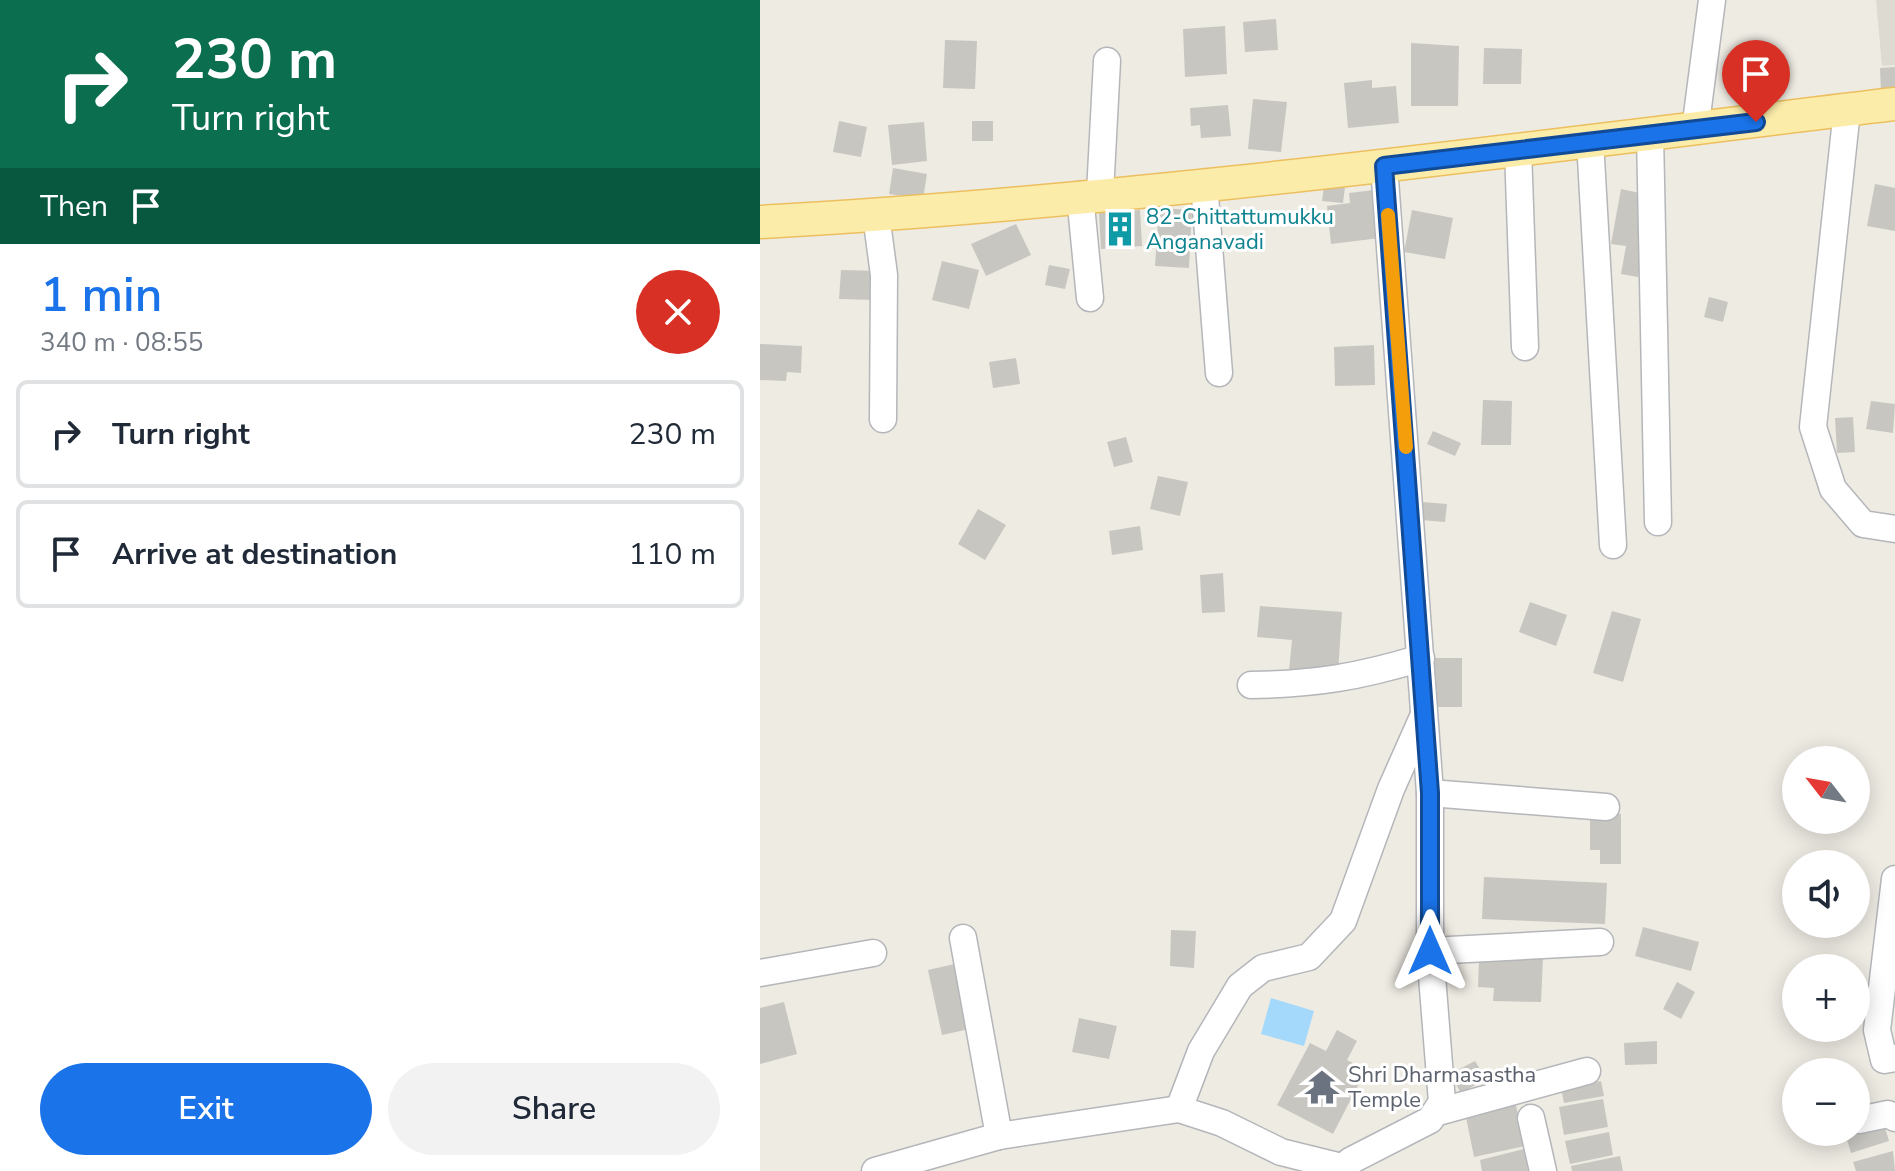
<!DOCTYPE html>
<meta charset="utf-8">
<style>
:root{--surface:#fff;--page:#f2f2f3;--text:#1f2937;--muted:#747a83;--line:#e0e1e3;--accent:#1a73e8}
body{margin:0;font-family:"Nunito Sans",sans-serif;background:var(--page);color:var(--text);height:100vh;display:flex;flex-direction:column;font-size:30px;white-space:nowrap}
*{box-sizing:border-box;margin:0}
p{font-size:26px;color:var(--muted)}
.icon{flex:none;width:44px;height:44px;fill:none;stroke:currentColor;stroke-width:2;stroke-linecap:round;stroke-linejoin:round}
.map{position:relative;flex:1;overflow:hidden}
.panel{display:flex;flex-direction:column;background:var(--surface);width:760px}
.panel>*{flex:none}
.top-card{background:#0b6e4f;color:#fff;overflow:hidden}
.needle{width:52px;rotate:301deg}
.fabs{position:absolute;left:1022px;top:746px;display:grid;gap:16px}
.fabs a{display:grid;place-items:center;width:88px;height:88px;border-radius:50%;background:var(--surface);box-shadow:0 4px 20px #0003;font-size:40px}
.pin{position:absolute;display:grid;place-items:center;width:68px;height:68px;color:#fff;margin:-82px -34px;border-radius:50% 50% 50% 0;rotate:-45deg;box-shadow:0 0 8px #0007}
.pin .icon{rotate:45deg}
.me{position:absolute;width:88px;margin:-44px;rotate:0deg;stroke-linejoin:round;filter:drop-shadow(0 0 6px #0008)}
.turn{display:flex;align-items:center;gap:28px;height:168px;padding:0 40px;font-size:36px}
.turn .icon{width:104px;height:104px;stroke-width:2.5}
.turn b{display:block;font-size:56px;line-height:68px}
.then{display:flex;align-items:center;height:76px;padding:0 40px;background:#0003;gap:16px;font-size:30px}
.round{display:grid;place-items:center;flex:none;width:84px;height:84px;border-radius:42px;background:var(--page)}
.headline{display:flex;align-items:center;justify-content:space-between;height:136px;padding:0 40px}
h1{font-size:48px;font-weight:600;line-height:60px;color:var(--accent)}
.cta{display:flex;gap:16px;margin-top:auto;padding:16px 40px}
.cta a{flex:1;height:92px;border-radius:48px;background:var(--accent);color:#fff;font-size:32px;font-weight:600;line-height:92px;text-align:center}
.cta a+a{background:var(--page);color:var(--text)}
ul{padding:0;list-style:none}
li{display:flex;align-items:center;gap:24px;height:108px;margin:0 16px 12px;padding:0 24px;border:4px solid var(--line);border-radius:12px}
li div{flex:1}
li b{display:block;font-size:30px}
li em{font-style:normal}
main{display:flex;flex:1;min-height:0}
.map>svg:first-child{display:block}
.education{fill:#dddad2}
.water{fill:#a5d9fb}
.building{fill:#c8c6c0}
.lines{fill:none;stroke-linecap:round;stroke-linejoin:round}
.minor-casing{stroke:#b4b6ba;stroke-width:29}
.major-casing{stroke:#ecbf5e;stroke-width:35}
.minor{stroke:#fff;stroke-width:26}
.major{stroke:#fcecaa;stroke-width:32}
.route-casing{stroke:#114b97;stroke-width:20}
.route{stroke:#1a73e8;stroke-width:14}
.slow{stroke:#f59e0b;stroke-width:14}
.labels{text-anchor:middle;stroke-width:6;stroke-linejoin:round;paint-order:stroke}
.culture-label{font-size:22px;fill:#0d838f;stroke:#fff;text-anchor:start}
.worship-label{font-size:22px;fill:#5b616d;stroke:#fff;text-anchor:start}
</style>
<main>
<section class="panel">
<div class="top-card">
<div class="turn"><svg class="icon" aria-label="right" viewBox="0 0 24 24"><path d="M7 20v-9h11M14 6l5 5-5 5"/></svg><div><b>230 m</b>Turn right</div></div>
<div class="then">Then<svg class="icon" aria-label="arrive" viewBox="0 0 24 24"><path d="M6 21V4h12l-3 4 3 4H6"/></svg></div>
</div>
<div class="headline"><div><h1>1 min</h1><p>340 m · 08:55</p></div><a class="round" style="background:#d93025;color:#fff"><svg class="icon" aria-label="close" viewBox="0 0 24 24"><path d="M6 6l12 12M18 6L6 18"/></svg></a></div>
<ul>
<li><svg class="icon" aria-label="right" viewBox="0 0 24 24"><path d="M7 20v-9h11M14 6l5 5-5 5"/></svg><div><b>Turn right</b></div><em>230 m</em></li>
<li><svg class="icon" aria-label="arrive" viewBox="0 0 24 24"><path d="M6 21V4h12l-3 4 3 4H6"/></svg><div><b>Arrive at destination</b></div><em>110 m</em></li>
</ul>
<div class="cta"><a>Exit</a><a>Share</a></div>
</section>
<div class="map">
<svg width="1135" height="1171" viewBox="0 0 1135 1171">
<rect width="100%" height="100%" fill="#eeebe3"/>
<path class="education" d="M1116,0H1135V65L1122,66Z"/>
<path class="water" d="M511,998L554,1011L544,1046L501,1034Z"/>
<g class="building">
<path d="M516,19L518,50L485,52L483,22Z"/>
<path d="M465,26L467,74L425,77L423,29Z"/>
<path d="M185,40L217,41L215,89L183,88Z"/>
<path d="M651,43L699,46L698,106H651Z"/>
<path d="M724,48L762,49L761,84H723Z"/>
<path d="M1135,67V91L1121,92L1120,68Z"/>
<path d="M612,80V88L636,86L639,123L588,128L584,83Z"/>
<path d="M493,99L527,102L521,152L488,149Z"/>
<path d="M468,105L471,136L441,138L440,125L431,126L430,108Z"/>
<path d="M79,121L107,127L101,157L73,152Z"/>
<rect x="212" y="121" width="21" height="20"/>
<path d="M164,122L167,161L132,165L128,125Z"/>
<path d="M133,168L167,174L163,199L129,194Z"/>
<path d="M1115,184L1135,188V231L1107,226Z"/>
<path d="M564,185L585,187L583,203L562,201Z"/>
<path d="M861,189L894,196L878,277L861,274L866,246L851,244Z"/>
<path d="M614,190L620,238L571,244L567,206L590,203L589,193Z"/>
<path d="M399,208L432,210L429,268L395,266Z"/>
<path d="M380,210L382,246L341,249L339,213Z"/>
<path d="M652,210L693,218L685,259L644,252Z"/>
<path d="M256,224L271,255L226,276L211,244Z"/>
<path d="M182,261L219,270L209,309L172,300Z"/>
<path d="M289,265L310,269L305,289L285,285Z"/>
<path d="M81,270L117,271L116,300L79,299Z"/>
<path d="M949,297L968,302L963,322L944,317Z"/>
<path d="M0,344L42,346L41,373L27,372L26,381L0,380Z"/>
<path d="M614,345L615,385L575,386L574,347Z"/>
<path d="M256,358L260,384L233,388L229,362Z"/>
<path d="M723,400L752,401L751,445H721Z"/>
<path d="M1111,401L1135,404L1133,433L1106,429Z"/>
<path d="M1093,417L1095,452L1077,453L1075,418Z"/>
<path d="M673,431L701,443L695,456L667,444Z"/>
<path d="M366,437L373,462L354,467L347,442Z"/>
<path d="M398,476L428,482L420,516L390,509Z"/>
<path d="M662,502L687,504L685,522L661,520Z"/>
<path d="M218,509L246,525L225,560L198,544Z"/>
<path d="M380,526L383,550L352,555L349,531Z"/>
<path d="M463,573L465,612L442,613L440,575Z"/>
<path d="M770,602L807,615L796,646L759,632Z"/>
<path d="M500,606L582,612L578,673L529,670L532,640L497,637Z"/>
<path d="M852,611L881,619L863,682L833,673Z"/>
<path d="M666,658H702V707H665Z"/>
<path d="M830,814H861V864H840V850H830Z"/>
<path d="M724,877L847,883L845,924L722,919Z"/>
<path d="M883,927L939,942L931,971L875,956Z"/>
<path d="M411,930L436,931L434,968L410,966Z"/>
<path d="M719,957L783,958L781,1002L733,1001L734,988L718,987Z"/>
<path d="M199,963L214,1028L182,1035L168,970Z"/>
<path d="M917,982L935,992L921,1019L903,1009Z"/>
<path d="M24,1002L37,1054L0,1064V1008Z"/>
<path d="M319,1018L357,1026L349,1059L312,1052Z"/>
<path d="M577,1030L597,1041L587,1060L606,1070L573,1134L517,1105L550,1043L566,1051Z"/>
<path d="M897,1041V1064L865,1065L864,1043Z"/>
<path d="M715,1061L726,1079L701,1093L690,1074Z"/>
<path d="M841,1081L844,1096L804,1103L801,1088Z"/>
<path d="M843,1099L848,1127L804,1135L799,1107Z"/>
<path d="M755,1101L765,1146L714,1157L705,1112Z"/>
<path d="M1123,1121L1129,1141L1091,1153L1085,1133Z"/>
<path d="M849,1132L853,1155L810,1164L805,1141Z"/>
<path d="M768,1148L774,1171H722L720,1160Z"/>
<path d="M1133,1151L1135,1171H1096L1093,1162Z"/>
<path d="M860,1156L863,1171H812L811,1166Z"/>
</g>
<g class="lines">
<g class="minor-casing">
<g id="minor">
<path d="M1087,110L1053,427L1073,489L1103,524L1135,529"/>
<path d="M935,130L952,0"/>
<path d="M890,134L898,522"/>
<path d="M830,141L853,545"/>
<path d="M758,150L765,347"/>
<path d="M444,183L459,373"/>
<path d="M340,193L347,61"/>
<path d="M320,195L330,298"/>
<path d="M116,215L124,275L123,419"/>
<path d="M491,685C555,684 599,677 661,658"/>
<path d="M670,793L846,807"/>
<path d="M1135,879L1117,1030L1124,1060L1135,1058"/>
<path d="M203,938L239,1136"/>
<path d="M670,951L840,942"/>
<path d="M0,973L113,953"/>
<path d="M678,1112L827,1071"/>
<path d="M771,1118L783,1171"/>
<path d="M1099,1120L1128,1114L1135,1118"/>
<path d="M586,1168L521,1152L462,1123L419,1109L441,1051L480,986L503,968L549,957L583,921L631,789L663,717"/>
<path d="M115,1171L239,1136L419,1109"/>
<path d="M585,1171L590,1161L670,1120L682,1102L670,951V793L624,166"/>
</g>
</g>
<g class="major-casing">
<path id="major" d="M0,222C380,201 758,149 1135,104"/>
</g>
<use href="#minor" class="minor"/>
<use href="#major" class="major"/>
</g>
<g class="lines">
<g class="route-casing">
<path id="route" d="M670,951V793L624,166L996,122"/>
</g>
<use href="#route" class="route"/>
<path class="slow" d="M628,215L646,447"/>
</g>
<defs>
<g id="building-bare" transform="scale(2.76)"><path d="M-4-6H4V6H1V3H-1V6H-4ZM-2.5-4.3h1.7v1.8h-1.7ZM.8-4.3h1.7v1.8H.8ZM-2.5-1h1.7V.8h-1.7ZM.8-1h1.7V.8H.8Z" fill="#0f9aa8" stroke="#fff" stroke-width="2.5" paint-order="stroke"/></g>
<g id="temple-bare" transform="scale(2.76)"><path d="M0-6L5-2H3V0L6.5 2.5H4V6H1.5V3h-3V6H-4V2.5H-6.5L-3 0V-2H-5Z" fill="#6b7280" stroke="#fff" stroke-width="2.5" paint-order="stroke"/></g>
</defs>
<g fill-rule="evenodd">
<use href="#building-bare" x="360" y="229"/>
<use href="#temple-bare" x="562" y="1087"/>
</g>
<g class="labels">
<g class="culture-label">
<text x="386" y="224">82-Chittattumukku<tspan x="386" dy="25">Anganavadi</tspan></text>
</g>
<g class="worship-label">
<text x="588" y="1082">Shri Dharmasastha<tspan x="588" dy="25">Temple</tspan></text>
</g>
</g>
</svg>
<div class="fabs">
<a><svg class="needle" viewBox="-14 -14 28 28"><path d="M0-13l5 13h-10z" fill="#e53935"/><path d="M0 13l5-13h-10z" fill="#747a83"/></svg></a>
<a><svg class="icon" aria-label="sound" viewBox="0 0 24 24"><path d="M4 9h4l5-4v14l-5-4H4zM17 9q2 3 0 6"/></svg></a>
<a>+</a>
<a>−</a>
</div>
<div class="pin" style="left:996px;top:122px;background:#d93025"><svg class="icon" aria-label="arrive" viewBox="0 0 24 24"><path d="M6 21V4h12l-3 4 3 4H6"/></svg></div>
<svg class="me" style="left:670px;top:951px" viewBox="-20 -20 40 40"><path d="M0-17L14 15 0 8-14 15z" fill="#1a73e8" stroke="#fff" stroke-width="4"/></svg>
</div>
</main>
